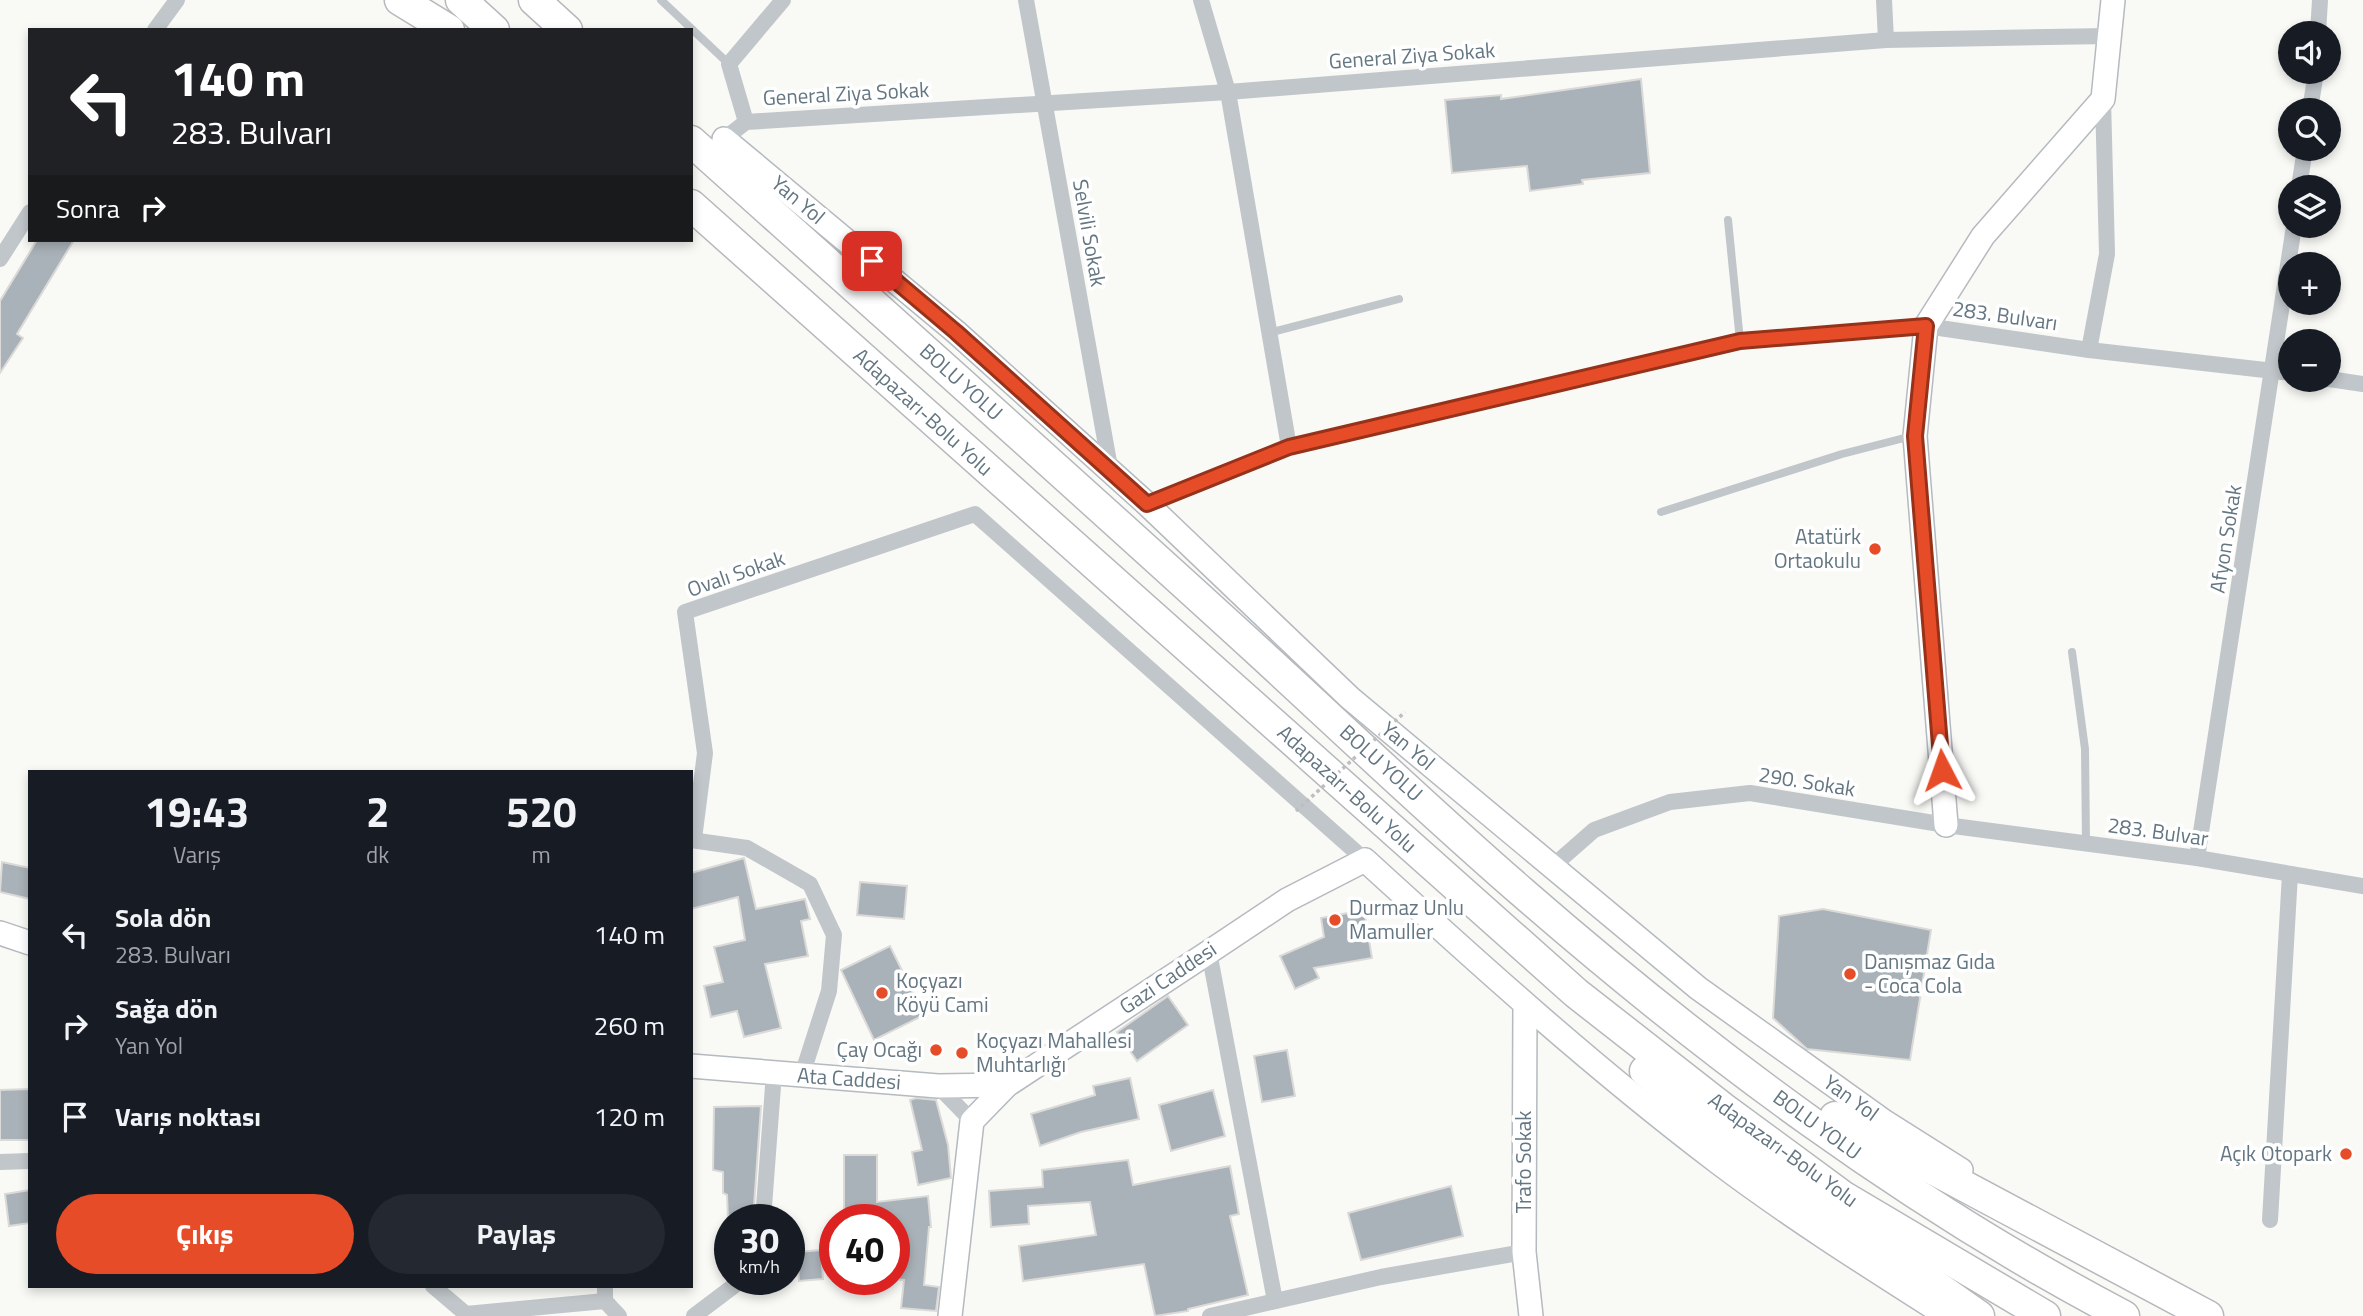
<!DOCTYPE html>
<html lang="tr">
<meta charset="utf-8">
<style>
:root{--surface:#171b24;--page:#242831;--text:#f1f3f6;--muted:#9ea1a6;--accent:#e74c28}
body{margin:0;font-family:"Titillium Web",sans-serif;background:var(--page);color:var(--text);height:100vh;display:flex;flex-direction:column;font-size:26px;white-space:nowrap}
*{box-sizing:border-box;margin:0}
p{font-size:23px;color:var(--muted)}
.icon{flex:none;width:38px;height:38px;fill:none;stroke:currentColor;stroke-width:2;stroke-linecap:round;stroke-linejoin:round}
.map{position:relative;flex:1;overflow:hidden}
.panel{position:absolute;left:28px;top:770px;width:665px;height:518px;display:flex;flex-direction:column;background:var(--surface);border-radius:0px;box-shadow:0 4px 10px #0003}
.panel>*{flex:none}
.top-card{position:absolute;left:28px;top:28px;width:665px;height:214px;border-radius:0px;box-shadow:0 4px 10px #0003;background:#202124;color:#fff;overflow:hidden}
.controls{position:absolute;left:2278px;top:21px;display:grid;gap:14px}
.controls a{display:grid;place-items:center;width:63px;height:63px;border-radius:50%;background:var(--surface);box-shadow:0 4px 10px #0003;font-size:35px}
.speed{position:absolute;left:714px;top:1204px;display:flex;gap:14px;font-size:35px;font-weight:700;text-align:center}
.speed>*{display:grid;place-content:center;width:91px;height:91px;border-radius:50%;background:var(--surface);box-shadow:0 4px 10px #0003;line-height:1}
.speed small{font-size:18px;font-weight:400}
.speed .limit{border:10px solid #d22;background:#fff;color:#111}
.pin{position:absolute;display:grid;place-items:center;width:60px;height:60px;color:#fff;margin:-30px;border-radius:14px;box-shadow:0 4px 10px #0006}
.me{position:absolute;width:77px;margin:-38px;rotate:356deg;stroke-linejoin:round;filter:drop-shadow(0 0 5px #0008)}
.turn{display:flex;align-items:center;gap:24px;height:147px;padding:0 28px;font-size:32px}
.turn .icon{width:91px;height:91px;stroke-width:2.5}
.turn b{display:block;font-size:49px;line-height:60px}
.then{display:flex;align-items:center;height:66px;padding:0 28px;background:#0003;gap:14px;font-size:26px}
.eta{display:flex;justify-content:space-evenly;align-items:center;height:119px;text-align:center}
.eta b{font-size:42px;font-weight:700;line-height:49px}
.button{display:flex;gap:14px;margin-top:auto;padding:14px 28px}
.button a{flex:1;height:80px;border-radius:42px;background:var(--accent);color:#fff;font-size:28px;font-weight:700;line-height:80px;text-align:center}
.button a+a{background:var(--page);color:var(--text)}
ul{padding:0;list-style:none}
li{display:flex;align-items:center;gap:21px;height:91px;padding:0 28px}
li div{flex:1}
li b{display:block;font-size:26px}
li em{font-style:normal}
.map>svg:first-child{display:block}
.building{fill:#a9b2b8;stroke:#dbdad8;stroke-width:2}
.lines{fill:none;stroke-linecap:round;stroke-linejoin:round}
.secondary-casing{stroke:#b4babf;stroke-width:26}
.highway-casing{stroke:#b5b9bc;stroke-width:33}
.lane{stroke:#c1c6ca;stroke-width:8}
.street{stroke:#c1c6ca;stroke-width:16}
.secondary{stroke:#fff;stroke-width:23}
.highway{stroke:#fff;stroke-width:30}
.path-bridge{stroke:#bbbfc1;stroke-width:3.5;stroke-dasharray:3.5 3.5;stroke-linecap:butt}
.route-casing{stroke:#96311a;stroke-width:18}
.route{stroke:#e74c28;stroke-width:12}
.poi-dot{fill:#e74c28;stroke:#fff;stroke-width:2.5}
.labels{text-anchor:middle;stroke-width:7;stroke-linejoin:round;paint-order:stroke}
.street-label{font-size:21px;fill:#637682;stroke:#fff}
.poi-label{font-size:21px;fill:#637682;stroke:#fff;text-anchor:start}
</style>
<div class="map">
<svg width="2363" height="1316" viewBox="0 0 2363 1316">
<rect width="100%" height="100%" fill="#f9f9f6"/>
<g class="building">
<path d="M1641,79L1650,173L1582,180L1583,184L1530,191L1527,166L1452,173L1445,100L1501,95V99Z"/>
<path d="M37,240H74L17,334L23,338L0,373V301Z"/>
<path d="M744,858L756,909L805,899L810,919L801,921L808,956L765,964L781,1028L744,1037L737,1011L711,1017L704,986L723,982L714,947L745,940L738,897L691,909V873Z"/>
<path d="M2,862L30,868V899L0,892Z"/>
<path d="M860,882L907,886L904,919L857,915Z"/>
<path d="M1823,909L1931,930L1910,1060L1807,1049L1773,1018L1779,916Z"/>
<path d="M1364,910L1372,958L1314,968L1319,978L1295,989L1280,956L1324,937L1321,918Z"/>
<path d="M890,946L924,1015L874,1040L841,970Z"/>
<path d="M1168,996L1188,1025L1137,1061L1117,1032Z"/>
<path d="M1287,1050L1295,1096L1262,1102L1254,1056Z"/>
<path d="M1130,1078L1139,1119L1081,1132L1040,1146L1031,1114L1095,1095L1093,1086Z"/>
<path d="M30,1089V1140H0V1090Z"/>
<path d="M1213,1090L1225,1136L1171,1151L1159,1105Z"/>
<path d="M916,1098L936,1100L948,1145L951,1178L918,1185L912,1152L922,1150L910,1100Z"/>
<path d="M761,1106L753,1220H728L727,1195L723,1193V1172L713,1170L714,1107Z"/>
<path d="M844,1155H877V1202L928,1196L931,1227H929L924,1285L939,1287L936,1311L901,1308L904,1280L894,1279V1220H844Z"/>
<path d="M1128,1160L1133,1185L1230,1166L1239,1214L1230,1216L1248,1295L1188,1309V1311L1155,1316L1144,1264L1023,1281L1019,1246L1096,1235L1090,1202L1028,1206L1029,1224L991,1227L989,1191L1043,1187L1042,1170Z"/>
<path d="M1451,1186L1463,1236L1361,1260L1348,1213Z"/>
<path d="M30,1190V1223L9,1226L5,1194Z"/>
<path d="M821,1250L823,1279L799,1281L797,1252Z"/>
</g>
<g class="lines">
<g class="secondary-casing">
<g id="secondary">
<path d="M724,139L956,332L1147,504L1350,698L1698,988L1885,1122L1961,1170"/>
<path d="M1946,825L1915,436L1926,326L1983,236L2103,99L2113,0"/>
<path d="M0,933L30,943"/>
<path d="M1525,1007L1524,1252L1531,1316"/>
<path d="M691,1066L938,1086L1007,1085"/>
<path d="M950,1316L972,1121L1007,1085L1209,952L1287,900L1365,860C1480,965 1595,1069 1719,1163C1792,1218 1870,1267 1947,1316"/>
</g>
</g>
<g class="highway-casing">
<g id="highway">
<path d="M400,0L449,30"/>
<path d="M461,0L494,30"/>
<path d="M534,0L567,30"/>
<path d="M691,141C881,311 1072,481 1260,653C1347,733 1433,815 1522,892C1707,1053 1906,1202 2124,1316"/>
<path d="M691,205L1576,993L1723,1108L1844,1197L2045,1316"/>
<path d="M1645,1071L1711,1128L1979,1316"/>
<path d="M1835,1117L2208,1316"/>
</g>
</g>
<g class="lane">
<path d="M661,0L729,64"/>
<path d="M1728,220L1740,341"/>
<path d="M1269,333L1399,299"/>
<path d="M1661,512L1842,454L1912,436"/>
<path d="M2072,652L2085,749L2086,844"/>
</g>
<g class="street">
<path d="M1026,0L1111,473"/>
<path d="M1201,0L1228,92L1289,447"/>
<path d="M1884,0L1886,40"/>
<path d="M155,30L177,0"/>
<path d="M2318,33L2320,0"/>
<path d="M2310,110L2316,72"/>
<path d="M746,122L729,64L783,0"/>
<path d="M724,139L746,122L1228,92L1886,40L2108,36"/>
<path d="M2299,187L2305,149"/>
<path d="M0,259L30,212"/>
<path d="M2089,350L2107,254L2103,99"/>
<path d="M2329,379L2363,384"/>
<path d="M1147,504L1289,447L1740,341L1926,326L2089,350L2291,373"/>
<path d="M694,839L705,753L685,612L975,514L1365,860"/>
<path d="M691,840L747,848L810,884L834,935L829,991L802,1075"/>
<path d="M2197,858L2294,226"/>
<path d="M1553,866L1594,830L1670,802L1750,793L1946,825L2197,858L2363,886"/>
<path d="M1209,952L1275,1301"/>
<path d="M938,1086L972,1121"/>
<path d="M0,1162L30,1161"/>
<path d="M763,1220L774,1073"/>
<path d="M2270,1220L2290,874"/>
<path d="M433,1286L466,1314L605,1301"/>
<path d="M605,1286V1301L619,1316"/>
<path d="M694,1316L743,1279"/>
<path d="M1210,1316L1381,1277L1524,1252"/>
</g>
<use href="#secondary" class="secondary"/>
<use href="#highway" class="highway"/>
<path class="path-bridge" d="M1296,811L1405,712"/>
</g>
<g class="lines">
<g class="route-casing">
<path id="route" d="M872,261L956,332L1147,504L1289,447L1740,341L1926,326L1915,436L1942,770"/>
</g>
<use href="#route" class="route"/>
</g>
<g class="poi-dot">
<circle cx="1875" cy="549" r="7"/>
<circle cx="1335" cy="920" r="7"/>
<circle cx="1850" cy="974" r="7"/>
<circle cx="882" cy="993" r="7"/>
<circle cx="936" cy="1050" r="7"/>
<circle cx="962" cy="1053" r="7"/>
<circle cx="2346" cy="1154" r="7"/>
</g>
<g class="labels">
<g class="street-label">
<text transform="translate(1412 56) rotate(-4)" y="7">General Ziya Sokak</text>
<text transform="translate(846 94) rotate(-3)" y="7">General Ziya Sokak</text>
<text transform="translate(798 200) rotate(40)" y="7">Yan Yol</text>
<text transform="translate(1089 233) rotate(80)" y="7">Selvili Sokak</text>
<text transform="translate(2005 316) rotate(8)" y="7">283. Bulvarı</text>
<text transform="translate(961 382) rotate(42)" y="7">BOLU YOLU</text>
<text transform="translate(923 412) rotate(42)" y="7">Adapazarı-Bolu Yolu</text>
<text transform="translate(2226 539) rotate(-81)" y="7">Afyon Sokak</text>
<text transform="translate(736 574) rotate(-19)" y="7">Ovalı Sokak</text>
<text transform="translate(1408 746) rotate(40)" y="7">Yan Yol</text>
<text transform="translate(1381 763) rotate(42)" y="7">BOLU YOLU</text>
<text transform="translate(1807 782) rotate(9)" y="7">290. Sokak</text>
<text transform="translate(1347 789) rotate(42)" y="7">Adapazarı-Bolu Yolu</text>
<text transform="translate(2158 832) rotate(8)" y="7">283. Bulvar</text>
<text transform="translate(1168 978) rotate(-34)" y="7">Gazi Caddesi</text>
<text transform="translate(849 1079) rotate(4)" y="7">Ata Caddesi</text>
<text transform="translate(1851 1098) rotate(36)" y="7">Yan Yol</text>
<text transform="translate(1817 1125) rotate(36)" y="7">BOLU YOLU</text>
<text transform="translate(1783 1150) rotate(36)" y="7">Adapazarı-Bolu Yolu</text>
<text transform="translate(1524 1162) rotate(-90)" y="7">Trafo Sokak</text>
</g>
<g class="poi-label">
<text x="1861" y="544" text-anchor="end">Atatürk<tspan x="1861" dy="24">Ortaokulu</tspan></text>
<text x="1349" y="915">Durmaz Unlu<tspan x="1349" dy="24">Mamuller</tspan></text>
<text x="1864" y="969">Danışmaz Gıda<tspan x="1864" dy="24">- Coca Cola</tspan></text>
<text x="896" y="988">Koçyazı<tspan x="896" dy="24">Köyü Cami</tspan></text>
<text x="976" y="1048">Koçyazı Mahallesi<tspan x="976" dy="24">Muhtarlığı</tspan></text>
<text x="922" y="1057" text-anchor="end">Çay Ocağı</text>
<text x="2332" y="1161" text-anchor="end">Açık Otopark</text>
</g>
</g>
</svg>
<div class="controls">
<a><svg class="icon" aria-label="sound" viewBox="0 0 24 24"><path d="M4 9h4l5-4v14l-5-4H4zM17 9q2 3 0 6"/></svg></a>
<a><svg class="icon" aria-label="search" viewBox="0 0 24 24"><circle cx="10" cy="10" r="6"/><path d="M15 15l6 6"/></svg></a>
<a><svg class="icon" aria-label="layers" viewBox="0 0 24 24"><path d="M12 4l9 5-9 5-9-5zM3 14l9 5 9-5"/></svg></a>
<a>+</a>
<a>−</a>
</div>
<div class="speed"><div>30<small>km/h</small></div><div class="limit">40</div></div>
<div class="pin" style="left:872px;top:261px;background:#d93025"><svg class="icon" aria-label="arrive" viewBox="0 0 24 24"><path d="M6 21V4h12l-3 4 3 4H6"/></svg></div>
<svg class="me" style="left:1942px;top:770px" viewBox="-20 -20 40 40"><path d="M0-17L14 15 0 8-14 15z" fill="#e74c28" stroke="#fff" stroke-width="4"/></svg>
<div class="top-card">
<div class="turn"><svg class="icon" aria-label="left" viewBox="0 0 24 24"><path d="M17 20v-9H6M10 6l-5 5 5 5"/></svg><div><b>140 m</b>283. Bulvarı</div></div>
<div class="then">Sonra<svg class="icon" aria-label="right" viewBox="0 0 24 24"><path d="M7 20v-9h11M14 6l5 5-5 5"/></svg></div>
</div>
<section class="panel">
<div class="eta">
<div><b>19:43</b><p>Varış</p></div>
<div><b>2</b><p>dk</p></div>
<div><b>520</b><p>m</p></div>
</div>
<ul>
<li><svg class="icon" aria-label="left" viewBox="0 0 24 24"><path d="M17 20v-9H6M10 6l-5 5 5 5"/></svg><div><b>Sola dön</b><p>283. Bulvarı</p></div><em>140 m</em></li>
<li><svg class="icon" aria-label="right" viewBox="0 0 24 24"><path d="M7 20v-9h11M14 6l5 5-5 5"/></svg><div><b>Sağa dön</b><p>Yan Yol</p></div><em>260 m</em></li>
<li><svg class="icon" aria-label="arrive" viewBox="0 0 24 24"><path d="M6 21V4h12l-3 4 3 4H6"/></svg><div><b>Varış noktası</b></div><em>120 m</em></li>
</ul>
<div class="button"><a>Çıkış</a><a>Paylaş</a></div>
</section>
</div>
